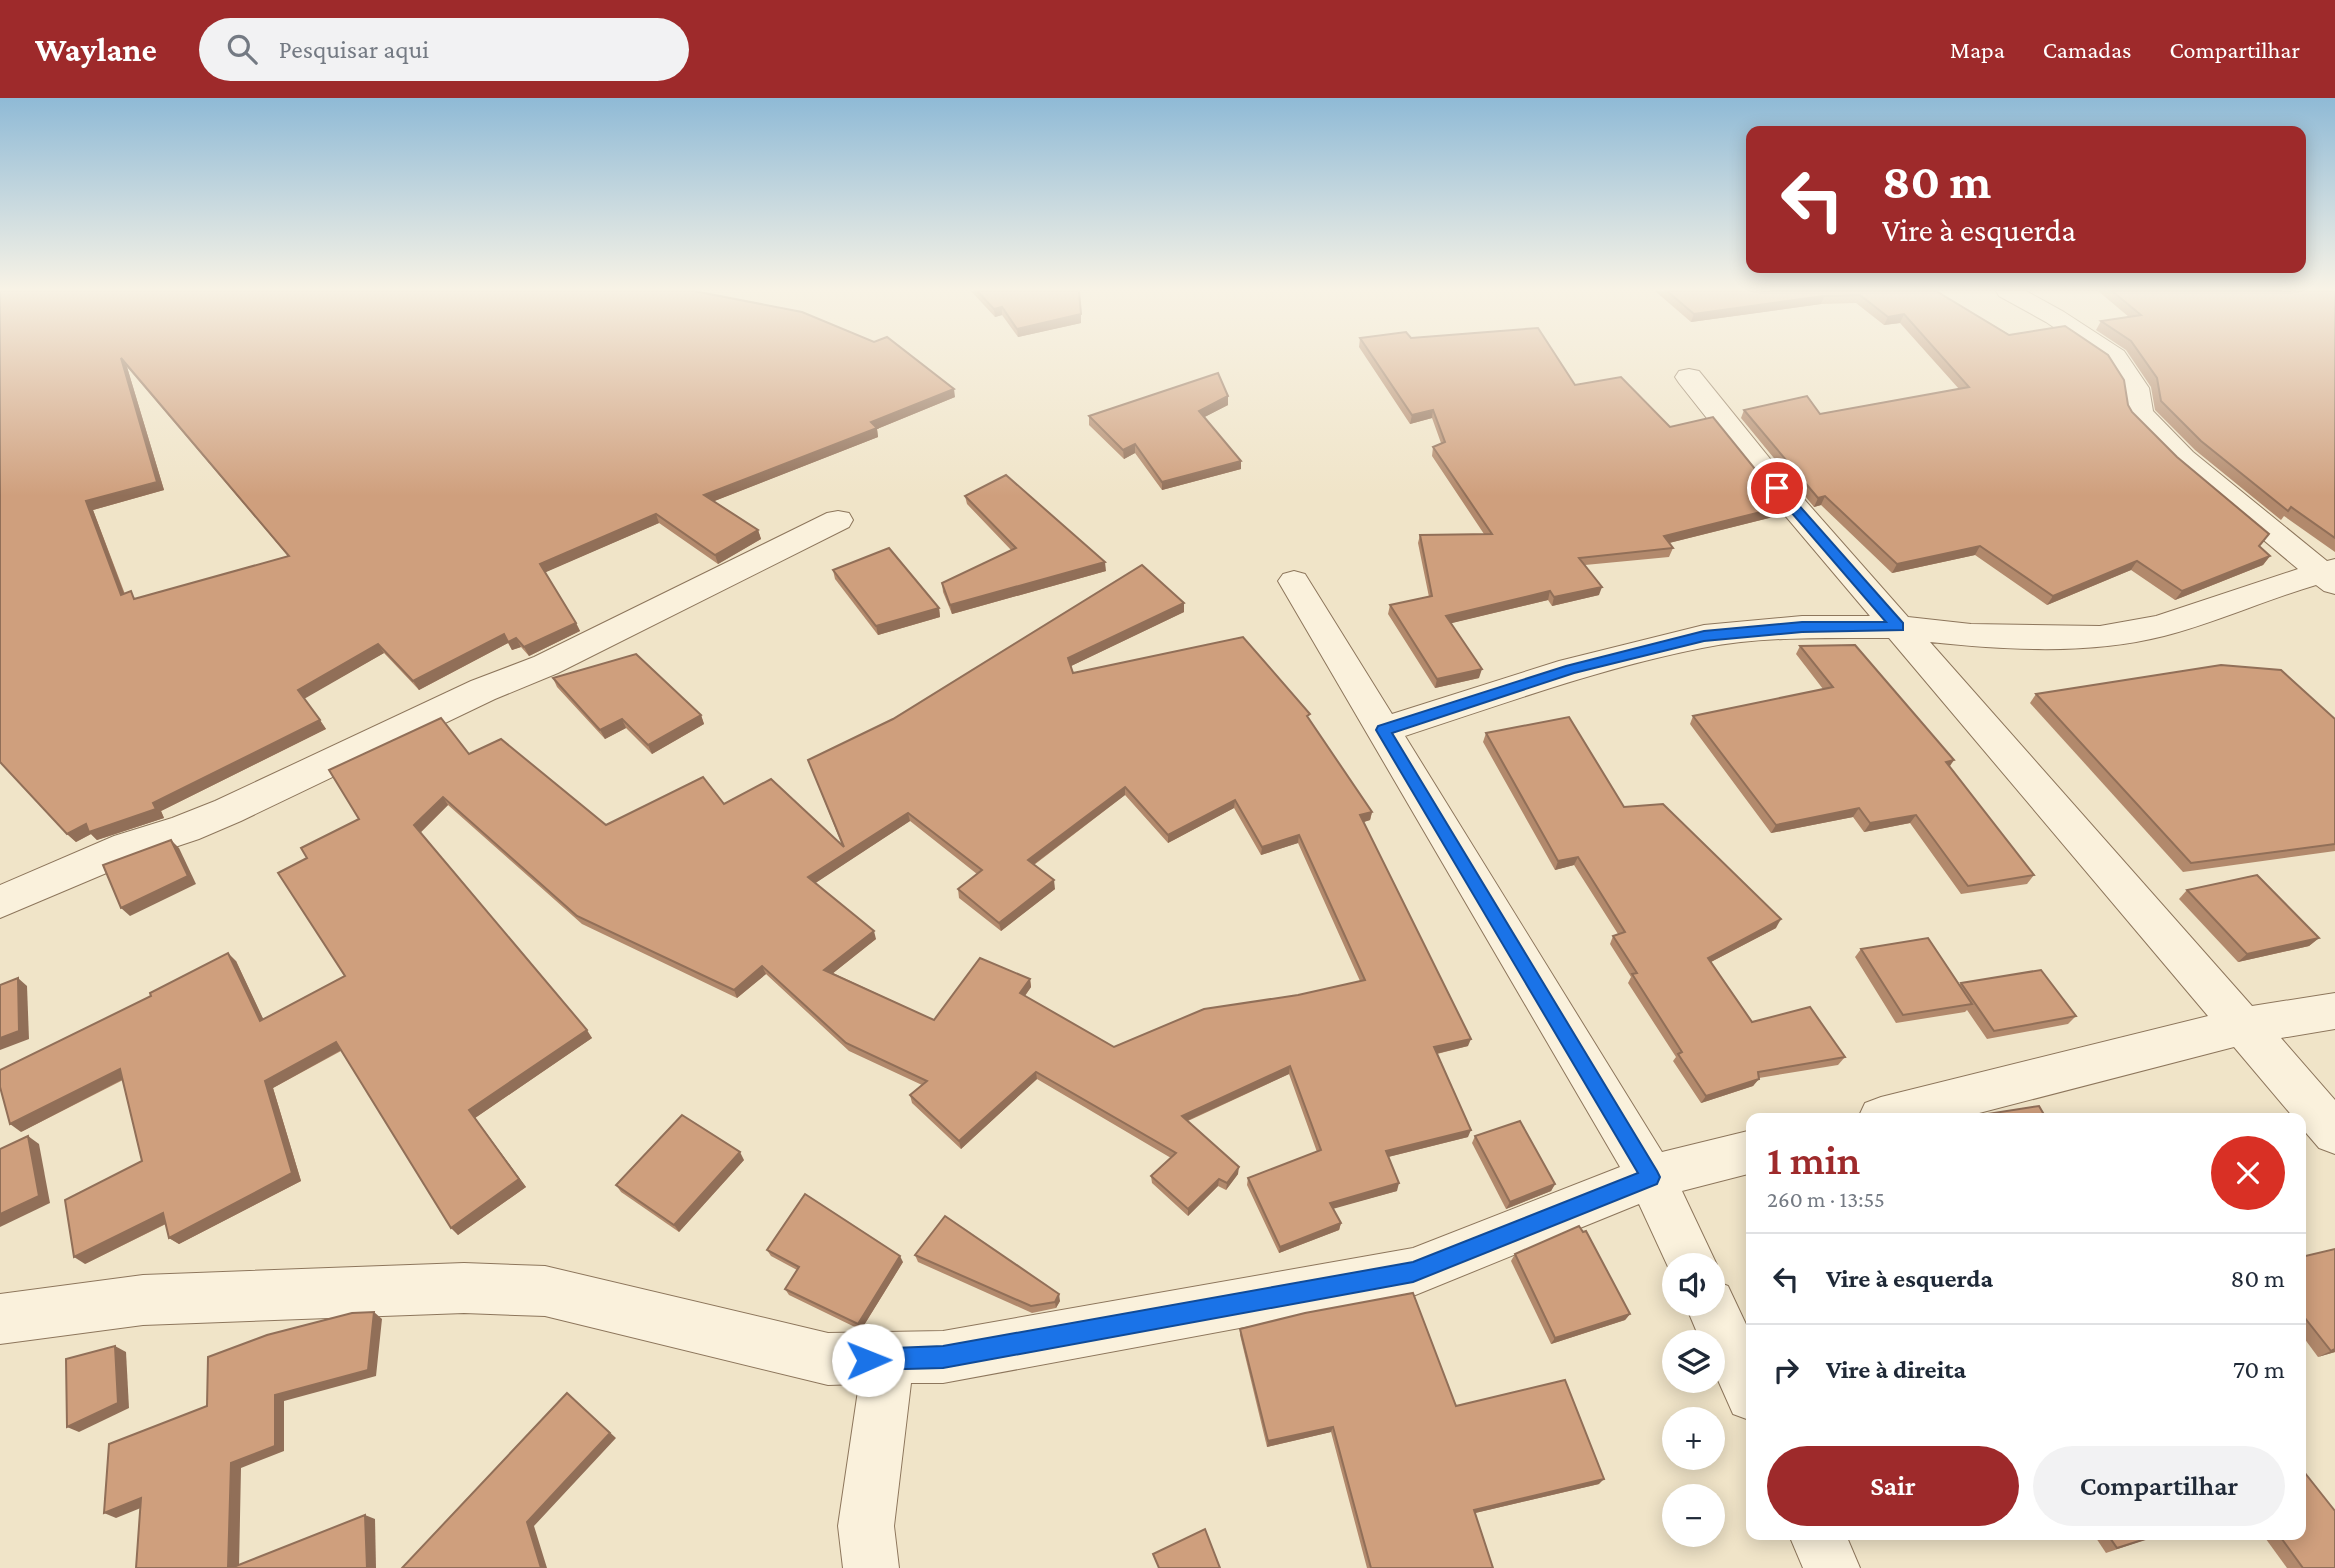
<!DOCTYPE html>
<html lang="pt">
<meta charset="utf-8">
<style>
:root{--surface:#fff;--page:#f2f2f3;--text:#1f2937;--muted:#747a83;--line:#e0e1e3;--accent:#9e2a2b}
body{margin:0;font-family:"Crimson Pro",serif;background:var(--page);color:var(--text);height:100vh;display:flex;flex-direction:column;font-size:26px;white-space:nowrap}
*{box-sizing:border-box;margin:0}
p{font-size:23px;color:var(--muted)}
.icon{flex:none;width:38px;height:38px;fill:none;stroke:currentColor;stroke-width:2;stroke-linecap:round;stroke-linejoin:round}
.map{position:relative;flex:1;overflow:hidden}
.drawer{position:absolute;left:1746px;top:1015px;width:560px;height:427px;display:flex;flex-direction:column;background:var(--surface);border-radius:14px;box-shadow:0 4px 18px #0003}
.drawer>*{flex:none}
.banner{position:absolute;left:1746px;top:28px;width:560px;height:147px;border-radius:14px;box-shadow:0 4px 18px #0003;background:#9e2a2b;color:#fff;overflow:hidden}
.controls{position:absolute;left:1662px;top:1155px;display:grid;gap:14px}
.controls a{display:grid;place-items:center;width:63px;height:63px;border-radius:50%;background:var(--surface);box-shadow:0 4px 18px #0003;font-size:35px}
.pin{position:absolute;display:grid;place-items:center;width:60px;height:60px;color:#fff;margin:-30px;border:4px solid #fff;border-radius:50%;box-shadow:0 2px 7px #0007}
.me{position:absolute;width:77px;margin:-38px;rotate:89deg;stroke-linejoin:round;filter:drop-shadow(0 0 5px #0008)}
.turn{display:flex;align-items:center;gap:24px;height:147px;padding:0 21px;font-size:32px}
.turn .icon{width:91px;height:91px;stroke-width:2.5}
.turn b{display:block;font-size:49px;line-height:60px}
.round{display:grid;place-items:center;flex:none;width:74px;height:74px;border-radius:37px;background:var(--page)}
.overview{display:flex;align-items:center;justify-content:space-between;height:119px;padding:0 21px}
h1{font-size:42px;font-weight:600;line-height:52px;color:var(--accent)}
.cta{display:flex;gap:14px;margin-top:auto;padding:14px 21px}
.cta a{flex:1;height:80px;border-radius:42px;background:var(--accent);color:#fff;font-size:28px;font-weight:600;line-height:80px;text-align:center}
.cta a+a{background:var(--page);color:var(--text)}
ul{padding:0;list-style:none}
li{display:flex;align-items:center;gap:21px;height:91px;padding:0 21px;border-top:2px solid var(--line)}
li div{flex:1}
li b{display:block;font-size:26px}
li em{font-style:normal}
header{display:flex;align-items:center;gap:42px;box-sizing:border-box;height:98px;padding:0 35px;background:var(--accent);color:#fff}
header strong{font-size:33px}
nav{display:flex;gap:38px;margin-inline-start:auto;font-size:24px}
.search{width:490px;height:63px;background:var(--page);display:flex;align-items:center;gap:18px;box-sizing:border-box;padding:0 24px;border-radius:38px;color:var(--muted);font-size:26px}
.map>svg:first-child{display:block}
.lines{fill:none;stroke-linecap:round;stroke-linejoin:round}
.minor-casing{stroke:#8d765c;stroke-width:2}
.minor{fill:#faf1dc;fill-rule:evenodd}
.wall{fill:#b2896c;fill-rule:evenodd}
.shaded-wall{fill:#916f58}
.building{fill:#cf9f7d;stroke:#916f58;stroke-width:2;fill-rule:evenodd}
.route{fill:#1a73e8;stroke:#114b97;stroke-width:2}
</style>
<header>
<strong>Waylane</strong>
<div class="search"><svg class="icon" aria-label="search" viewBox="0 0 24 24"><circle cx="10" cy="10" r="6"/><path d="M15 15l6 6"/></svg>Pesquisar aqui</div>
<nav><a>Mapa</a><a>Camadas</a><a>Compartilhar</a></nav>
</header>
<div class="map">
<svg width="2335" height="1470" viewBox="0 0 2335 1470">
<rect width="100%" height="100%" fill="#f0e4c8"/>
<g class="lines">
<g class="minor-casing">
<g id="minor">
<path d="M1996,193H2026L2064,214L2124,253L2149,290L2153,313L2193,354L2327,463L2335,461V496L2324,493L2316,487C2265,502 2215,525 2164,538C2089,557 2006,552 1930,544L2252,908L2335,895V931L2281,940L2335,1002V1056L2319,1050L2301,1029V1020H2294L2234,949L1960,1020H1858L1865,1005L1881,999L2208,918L1889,540C1827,540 1763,538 1702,550C1601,570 1503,606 1405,638L1662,1054L1752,1032V1075L1682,1093L1717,1167L1713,1175V1167H1675V1184L1639,1106L1413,1198L943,1285H911L894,1428L899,1470H843L838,1428L859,1286L828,1287L545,1218L464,1215L143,1227L0,1246V1196L143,1177L464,1165L545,1168L828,1235L943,1233L1413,1150L1620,1069L1278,483L1283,476L1294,473L1305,476L1392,616L1559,563L1704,527L1802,518H1870L1766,395L1679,285L1675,279L1679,273L1689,271L1699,273L1788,383L1908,519L1971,526L2100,528L2156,518L2298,471L2173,366L2129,321L2125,315L2121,290L2105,264L2046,224L1999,198Z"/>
<path d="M838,413L849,415L853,422L849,429L558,575L495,601L241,723L199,741L142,760L0,820V787L114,738L172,720L215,703L471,583L534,559L827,415Z"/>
<path d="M1713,1182L1728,1188L1752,1239V1323L1733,1316L1713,1271V1244H1701L1685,1206H1713Z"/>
<path d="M1789,1437H1846L1860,1470H1803Z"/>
</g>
</g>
<use href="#minor" class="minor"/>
</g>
<g class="wall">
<path d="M0,193L955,299L877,331L878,339L714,403L758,432L761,441L725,462L718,466L659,425L545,474L576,525L580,533L529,558L521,549L512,552L508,545L419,592L384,555L304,600L326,631L161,713L164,720L97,742L91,736L76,744L67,736ZM127,269L288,458L137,501L125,496L93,412L164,392Z"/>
<path d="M971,193H1079L1081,225L1018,239L1002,217L995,219Z"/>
<path d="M1655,193H1936L2128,307L2132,314L2259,448L2270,458L2263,467L2175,502L2131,472L2047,507L1975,457L1892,475L1821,407L1814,409L1741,320L1744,312L1820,316L1959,291L1900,225L1884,227L1856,205L1821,206L1691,224Z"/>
<path d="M2098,193H2335V454L2284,418L2281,422L2195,352L2155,312L2151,289L2126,252L2096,232L2101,223L2129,219Z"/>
<path d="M1360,240H1411L1575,287L1670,329L1785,408L1781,417L1669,445L1673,450L1669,459L1585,467L1599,497L1552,508L1548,502L1451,525L1479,580L1435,590L1388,516L1390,507L1429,499L1418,445L1420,437L1484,436L1432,358L1433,349L1441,345L1432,320L1410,326L1359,249Z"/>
<path d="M1228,298V307L1204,319L1241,363V371L1162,392L1135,355L1124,361L1089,327V318Z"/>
<path d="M965,398L1106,473L952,516L943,494L942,485L1011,452L967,406Z"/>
<path d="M833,472L939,510L940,519L878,537L835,481Z"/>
<path d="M1184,505V514L1071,568L1073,575L1309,621L1372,714L1370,722L1363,724L1468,948L1437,956L1468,1039L1388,1059L1397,1093L1333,1110L1341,1125L1339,1132L1279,1155L1247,1087L1248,1080L1317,1054L1289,976L1188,1023L1238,1076L1226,1092L1218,1088L1188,1118L1152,1085L1151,1078L1171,1060L1037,981L961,1051L912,1005L910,997L922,987L849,953L766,876L737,900L582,826L448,707L420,735L592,940L475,1020L526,1089L458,1137L341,953L273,990L301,1083L179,1146L169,1140L166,1126L85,1166L142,1063L123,982L21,1034L151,898L236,863L263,921L345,878L307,760L359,721L469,656L606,727L724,706L842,747L808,662ZM1125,697L1168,745L1234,710L1261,757L1298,745L1360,883L1114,949L1025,898L1031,889L1030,881L934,922L833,875L876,841L815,785L910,723L977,776L958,791L959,800L1001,833L1055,791L1034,767Z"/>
<path d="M1800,548L1950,669L2034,777L2027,786L1961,796L1910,725L1864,734L1853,719L1771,735L1690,626L1693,618L1823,591L1796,556Z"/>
<path d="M553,580L701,617L704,626L652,656L626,630L605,641L557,589Z"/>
<path d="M2036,596L2335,621V753L2183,774L2030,605Z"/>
<path d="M1486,635L1624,709L1776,830L1711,864L1752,924L1845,959L1838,967L1759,980L1753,988L1701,1005L1673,963L1676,959L1628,885L1631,879L1610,846L1613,838L1618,836L1574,767L1555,772L1483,644Z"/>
<path d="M2187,792L2319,840L2309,848L2238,864L2179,801Z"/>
<path d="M1861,851L1959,887L1961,885L2076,918L2068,926L1987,941L1967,912L1965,914L1896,925L1855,859Z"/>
<path d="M1475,1038L1555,1086L1551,1093L1506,1111L1472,1045Z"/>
<path d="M744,1062L679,1134L621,1094L616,1087Z"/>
<path d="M2335,1151V1254L2318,1259L2301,1236V1159Z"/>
<path d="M767,1152L903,1164L861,1232L789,1197L785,1191L797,1172L771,1158Z"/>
<path d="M1515,1156L1630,1216L1625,1222L1551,1246L1511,1163Z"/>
<path d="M915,1157L1060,1203L1056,1210L1032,1215L918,1164Z"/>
<path d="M1240,1231L1456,1308L1599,1386L1475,1415L1493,1470H1367L1331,1334L1267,1349L1240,1237Z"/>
<path d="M2094,1437H2159L2106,1455Z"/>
<path d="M2263,1437H2301L2335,1470H2287Z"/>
</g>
<g class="shaded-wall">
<path d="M1824,198L1821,206L1691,224L1694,216Z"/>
<path d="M1002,209V217L995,219L994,211Z"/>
<path d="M1081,216V225L1018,239L1017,231Z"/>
<path d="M1904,216L1900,225L1884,227L1888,219Z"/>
<path d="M121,260L127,269L164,392L93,412L128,506L121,497L86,403Z"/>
<path d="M954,291L955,299L877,331L878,339L707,406L704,397L871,324Z"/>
<path d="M1228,298V307L1199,322V313Z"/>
<path d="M1433,312L1432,320L1410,326L1412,317Z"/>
<path d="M1135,346V355L1124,361L1123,352Z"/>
<path d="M1241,363V371L1162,392V384Z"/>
<path d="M1825,398L1821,407L1814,409L1818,400Z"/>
<path d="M1785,408L1781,417L1661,447L1664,438Z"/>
<path d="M656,416L659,425L544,475L540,466Z"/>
<path d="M758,432L761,441L718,466L715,457Z"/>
<path d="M1980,448L1975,457L1892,475L1897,466Z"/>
<path d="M2270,458L2263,467L2175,502L2182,493Z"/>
<path d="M2137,463L2131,472L2047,507L2053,498Z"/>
<path d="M1105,464L1106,473L952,516L950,507Z"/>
<path d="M1602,489L1599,497L1552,508L1554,499Z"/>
<path d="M1550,493L1548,502L1444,527L1446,518Z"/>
<path d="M1184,505V514L1069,569L1068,560Z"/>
<path d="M939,510L940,519L878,537L876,528Z"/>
<path d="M576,525L580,533L529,558L524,549Z"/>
<path d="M504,536L508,545L419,592L413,583Z"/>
<path d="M516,540L521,549L512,552L508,544Z"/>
<path d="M378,546L384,555L304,601L298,592Z"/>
<path d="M1482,571L1479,580L1435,590L1437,581Z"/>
<path d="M701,617L704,626L652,656L648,647Z"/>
<path d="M622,621L626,630L605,641L600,632Z"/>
<path d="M320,622L326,631L161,713L164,720L97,742L91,736L76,744L67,736L86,726L153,705Z"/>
<path d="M1954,662L1948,671L1946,664Z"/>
<path d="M1125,689V697L1029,770L1028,762Z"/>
<path d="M443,699L448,707L420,735L414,727Z"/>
<path d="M1235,702L1234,710L1168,745V737Z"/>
<path d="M1859,710L1853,719L1771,735L1776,727Z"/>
<path d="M1372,714L1370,722L1358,726L1360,717Z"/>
<path d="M908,715L910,723L811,788L808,779Z"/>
<path d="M1916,717L1910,725L1864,734L1870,725Z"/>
<path d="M1299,737L1298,745L1261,757L1262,749Z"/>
<path d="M171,742L179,750L196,786L130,818L121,810Z"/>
<path d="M1578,759L1574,767L1555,772L1558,763Z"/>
<path d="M1054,782L1055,791L1001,833L999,825Z"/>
<path d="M1781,821L1776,830L1703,868L1708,860Z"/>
<path d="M874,833L876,841L827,880L824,872Z"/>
<path d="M2319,840L2309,848L2238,864L2247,856Z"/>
<path d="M228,855L236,863L268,931L260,923Z"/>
<path d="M762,868L766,876L737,900L734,892Z"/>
<path d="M18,880L27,888L29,941L0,952V940Z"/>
<path d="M1030,881L1031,889L1021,903L1020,895Z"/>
<path d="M587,932L592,940L475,1020L526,1089L458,1137L451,1130L469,1012Z"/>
<path d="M1471,941L1468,948L1431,957L1434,949Z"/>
<path d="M336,944L343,951L273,990L301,1083L179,1146L169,1140L265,983Z"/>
<path d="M1290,968L1289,976L1182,1025V1018Z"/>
<path d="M120,971L129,978L21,1034L10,1026Z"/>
<path d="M1036,974L1037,981L961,1051L959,1043Z"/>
<path d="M1759,981L1753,988L1701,1005L1706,998Z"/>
<path d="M1471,1032L1468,1039L1384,1060L1386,1053Z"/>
<path d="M28,1038L39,1046L50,1105L0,1129V1116Z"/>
<path d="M740,1054L744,1062L679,1134L674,1127Z"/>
<path d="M1239,1069L1238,1076L1226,1092L1227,1085Z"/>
<path d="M1219,1081L1218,1088L1188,1118V1111Z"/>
<path d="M1399,1085L1397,1093L1329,1112L1330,1105Z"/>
<path d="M1555,1086L1551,1093L1506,1111L1510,1104Z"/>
<path d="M163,1115L173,1122L85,1166L74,1159Z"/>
<path d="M1341,1125L1339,1132L1279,1155L1280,1149Z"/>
<path d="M900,1158L903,1164L861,1232L858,1226Z"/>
<path d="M1059,1196L1060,1203L1056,1210L1055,1204Z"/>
<path d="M374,1214L382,1221L376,1278L284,1303V1353L241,1370L239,1470H228L231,1365L275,1297Z"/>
<path d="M1630,1216L1625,1222L1551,1246L1555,1240Z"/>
<path d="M115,1248L126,1254L129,1310L79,1334L67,1329Z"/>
<path d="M2335,1251V1254L2318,1259L2331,1253Z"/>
<path d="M567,1295L616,1340L534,1428L547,1470H541L527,1424Z"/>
<path d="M1333,1329L1331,1334L1267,1349L1268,1343Z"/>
<path d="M1604,1381L1599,1386L1471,1416L1474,1412Z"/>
<path d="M141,1400L153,1405L116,1420L104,1415Z"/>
<path d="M365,1417L375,1421L376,1470H367Z"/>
</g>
<g class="building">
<path d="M0,193H694L802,214L874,244L887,239L954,291L871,324L877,330L704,397L758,432L722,453L715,457L656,416L540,466L576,525L524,549L516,540L508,544L504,536L413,583L378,546L298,592L320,622L153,705L156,711L89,734L86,726L67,736L0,664ZM121,260L289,458L134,501L131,493L121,497L86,403L157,384Z"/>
<path d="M977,193H1079L1081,216L1017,231L1002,209L994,211Z"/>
<path d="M1667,193H1936L2009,237L2065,228L2108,257L2124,282L2128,307L2132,314L2177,359L2269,436L2259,448L2270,458L2182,493L2137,463L2053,498L1980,448L1897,466L1825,398L1818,400L1744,312L1807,298L1820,316L1969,289L1904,216L1888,219L1860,197L1824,198L1694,216Z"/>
<path d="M2112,193H2335V440L2291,409L2288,413L2201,343L2161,303L2157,280L2131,243L2101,223L2141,217Z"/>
<path d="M1538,230L1575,287L1621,279L1670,329L1713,319L1785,408L1664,438L1673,450L1579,460L1602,489L1554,499L1550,493L1446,518L1482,571L1437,581L1390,507L1432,498L1420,437L1492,436L1433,349L1445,344L1433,312L1412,317L1360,240L1406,234L1411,240Z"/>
<path d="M1218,275L1228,298L1199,313L1241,363L1162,384L1135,346L1123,352L1089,318Z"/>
<path d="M1006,377L1105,464L950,507L942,485L1016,450L965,398Z"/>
<path d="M889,450L939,510L876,528L833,472Z"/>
<path d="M1142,467L1184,505L1068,560L1073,575L1243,539L1310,616L1307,618L1372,714L1360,717L1471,941L1434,949L1471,1032L1386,1053L1399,1085L1330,1105L1341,1125L1280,1149L1248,1080L1321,1052L1290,968L1182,1018L1239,1069L1227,1085L1219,1081L1188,1111L1151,1078L1176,1055L1036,974L959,1043L910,997L927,983L846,945L762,868L734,892L577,818L443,699L414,727L587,932L469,1012L519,1081L451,1130L336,944L265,983L292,1075L169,1140L163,1115L74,1159L65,1102L142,1063L120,971L10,1026L0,989V972L151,898L150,895L228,855L260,923L345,878L278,775L307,760L301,750L359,721L329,672L441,620L469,656L501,641L606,727L703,679L724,706L771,681L844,749L808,662L893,621ZM1125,689L1168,737L1235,702L1262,749L1299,737L1365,882L1298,897L1204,911L1114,949L1020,895L1030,881L980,860L934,922L824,872L874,833L808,779L908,715L982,772L958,791L999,825L1054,782L1028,762Z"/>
<path d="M1855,547L1954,662L1946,664L2034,777L1968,788L1916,717L1870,725L1859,710L1776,727L1693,618L1833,589L1800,548Z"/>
<path d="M636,556L701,617L648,647L622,621L600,632L553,580Z"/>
<path d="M2221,567L2281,572L2335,621V746L2191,765L2036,596Z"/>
<path d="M1569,619L1624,709L1663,706L1781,821L1708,860L1752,924L1810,909L1845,959L1758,974L1759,981L1706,998L1678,956L1682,954L1632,876L1637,875L1613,838L1625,834L1578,759L1558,763L1486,635Z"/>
<path d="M171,742L188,778L121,810L103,767Z"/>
<path d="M2257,777L2319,840L2247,856L2187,792Z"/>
<path d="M1928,840L1972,906L1903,917L1861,851Z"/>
<path d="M2041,872L2076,918L1994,933L1961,885Z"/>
<path d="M18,880L19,933L0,940V887Z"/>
<path d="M2039,1008L2046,1020H1962Z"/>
<path d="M682,1017L740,1054L674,1127L616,1087Z"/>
<path d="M1520,1023L1555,1086L1510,1104L1475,1038Z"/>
<path d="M28,1038L39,1098L0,1116V1051Z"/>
<path d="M805,1096L900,1158L858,1226L785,1191L799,1169L767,1152Z"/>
<path d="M945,1118L1059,1196L1055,1204L1031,1208L915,1157Z"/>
<path d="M1579,1128L1583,1134L1586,1133L1630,1216L1555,1240L1515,1156Z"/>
<path d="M2335,1151V1251L2331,1253L2301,1215V1159Z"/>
<path d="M1413,1195L1456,1308L1565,1282L1604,1381L1474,1412L1493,1470H1371L1333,1329L1268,1343L1240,1231L1305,1215Z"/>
<path d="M374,1214L368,1272L275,1297V1348L231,1365L228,1470H136L141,1400L104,1415L109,1346L207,1308L208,1259L267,1237L352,1215Z"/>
<path d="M115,1248L118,1305L67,1329L66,1261Z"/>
<path d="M567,1295L610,1335L527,1424L541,1470H402Z"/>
<path d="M2301,1370L2335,1413V1470H2303L2279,1437H2301Z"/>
<path d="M365,1417L367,1470H231Z"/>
<path d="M1205,1431L1220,1470H1159L1153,1456Z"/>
<path d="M2108,1437H2158L2117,1450Z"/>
</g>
<linearGradient id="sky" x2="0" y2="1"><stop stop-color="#8fbad6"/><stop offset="0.48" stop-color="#f8f3e6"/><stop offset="1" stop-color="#f8f3e6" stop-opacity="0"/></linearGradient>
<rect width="2335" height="398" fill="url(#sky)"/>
<path class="route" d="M1777,386L1781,387L1903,525V532L1802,534L1704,543L1574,575L1392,635L1657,1073L1660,1079L1657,1086L1413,1184L943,1270L868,1272L860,1269L857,1262L860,1254L868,1251L943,1248L1413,1164L1638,1075L1376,632L1378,628L1566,568L1704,533L1802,524H1886L1772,392V387Z"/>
</svg>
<div class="controls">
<a><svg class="icon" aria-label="sound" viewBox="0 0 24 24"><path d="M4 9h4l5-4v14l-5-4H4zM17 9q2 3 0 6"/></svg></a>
<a><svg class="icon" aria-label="layers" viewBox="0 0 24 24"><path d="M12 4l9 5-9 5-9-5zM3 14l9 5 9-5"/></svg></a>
<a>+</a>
<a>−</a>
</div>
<div class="pin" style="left:1777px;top:390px;background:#d93025"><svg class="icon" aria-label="arrive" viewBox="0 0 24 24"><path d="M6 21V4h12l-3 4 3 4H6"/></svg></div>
<svg class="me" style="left:868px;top:1262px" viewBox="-20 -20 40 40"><circle r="19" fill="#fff"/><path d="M0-13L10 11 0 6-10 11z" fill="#1a73e8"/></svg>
<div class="banner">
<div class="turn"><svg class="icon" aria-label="left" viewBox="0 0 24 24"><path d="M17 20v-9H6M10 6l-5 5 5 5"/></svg><div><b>80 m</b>Vire à esquerda</div></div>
</div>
<section class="drawer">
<div class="overview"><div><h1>1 min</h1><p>260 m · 13:55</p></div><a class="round" style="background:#d93025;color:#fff"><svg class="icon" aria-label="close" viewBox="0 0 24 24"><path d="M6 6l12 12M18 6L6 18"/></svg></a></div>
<ul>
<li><svg class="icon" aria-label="left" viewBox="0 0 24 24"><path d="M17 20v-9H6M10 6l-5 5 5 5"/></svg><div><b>Vire à esquerda</b></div><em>80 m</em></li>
<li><svg class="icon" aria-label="right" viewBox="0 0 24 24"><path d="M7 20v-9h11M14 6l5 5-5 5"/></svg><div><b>Vire à direita</b></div><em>70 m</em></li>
</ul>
<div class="cta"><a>Sair</a><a>Compartilhar</a></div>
</section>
</div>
